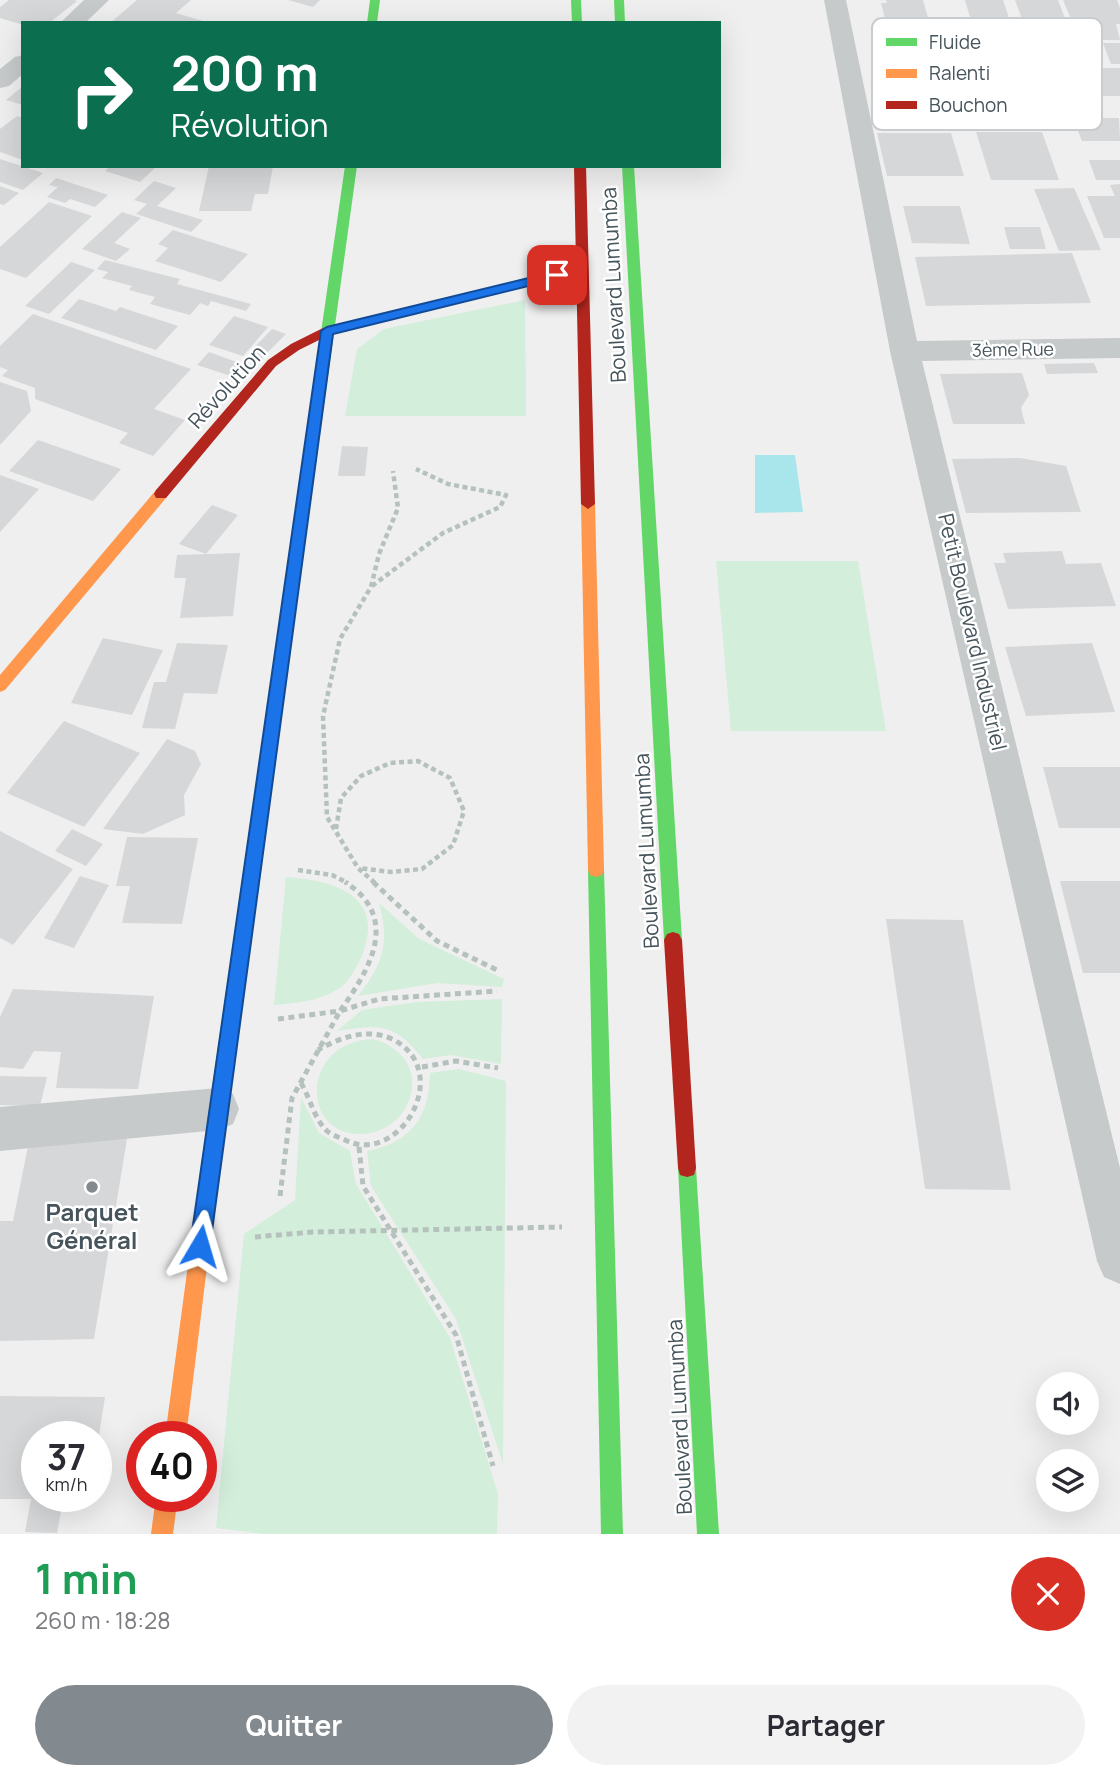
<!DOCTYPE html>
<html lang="fr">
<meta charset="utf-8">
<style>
:root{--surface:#fff;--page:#f2f2f3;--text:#2b2b33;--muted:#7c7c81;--accent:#828a8f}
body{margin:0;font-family:Manrope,sans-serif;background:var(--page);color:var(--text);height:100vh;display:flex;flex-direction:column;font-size:26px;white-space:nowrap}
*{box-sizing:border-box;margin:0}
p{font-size:23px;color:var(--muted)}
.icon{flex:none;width:38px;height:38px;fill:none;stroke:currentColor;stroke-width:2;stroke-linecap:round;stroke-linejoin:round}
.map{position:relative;height:1534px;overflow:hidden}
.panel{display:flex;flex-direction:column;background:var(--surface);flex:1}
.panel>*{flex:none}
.hud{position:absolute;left:21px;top:21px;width:700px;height:147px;border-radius:0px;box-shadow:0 7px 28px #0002;background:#0b6e4f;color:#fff;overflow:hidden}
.tools{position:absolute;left:1036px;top:1372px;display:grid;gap:14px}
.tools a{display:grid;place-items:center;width:63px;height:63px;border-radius:50%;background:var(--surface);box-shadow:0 7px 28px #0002;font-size:35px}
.speed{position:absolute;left:21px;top:1421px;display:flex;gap:14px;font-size:35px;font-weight:700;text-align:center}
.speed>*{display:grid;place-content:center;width:91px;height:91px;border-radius:50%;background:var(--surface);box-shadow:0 7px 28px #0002;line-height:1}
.speed small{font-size:18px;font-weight:400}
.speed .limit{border:10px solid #d22;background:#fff;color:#111}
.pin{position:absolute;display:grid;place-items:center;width:60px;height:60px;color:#fff;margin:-30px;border-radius:14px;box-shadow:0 4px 10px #0006}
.me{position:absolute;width:77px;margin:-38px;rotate:7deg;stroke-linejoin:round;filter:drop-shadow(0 0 5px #0008)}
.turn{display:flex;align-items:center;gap:24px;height:147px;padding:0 35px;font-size:32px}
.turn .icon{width:91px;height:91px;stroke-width:2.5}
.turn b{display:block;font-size:49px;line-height:60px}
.round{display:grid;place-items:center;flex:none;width:74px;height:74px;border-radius:37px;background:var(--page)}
.summary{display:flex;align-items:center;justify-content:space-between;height:119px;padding:0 35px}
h1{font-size:42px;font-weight:700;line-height:52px;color:#1e9e55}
.cta{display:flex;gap:14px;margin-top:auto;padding:14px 35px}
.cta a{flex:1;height:80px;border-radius:42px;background:var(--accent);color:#fff;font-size:28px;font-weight:700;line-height:80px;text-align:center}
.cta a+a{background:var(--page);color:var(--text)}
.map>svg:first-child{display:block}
.green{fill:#d3eedb}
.water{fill:#a8e6ec}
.building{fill:#d6d7d8}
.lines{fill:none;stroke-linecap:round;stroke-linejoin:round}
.path-far1{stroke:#b5c1bc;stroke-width:4.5;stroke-dasharray:5 3.5;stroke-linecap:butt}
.path{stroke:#b5c1bc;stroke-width:5;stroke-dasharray:6 4.5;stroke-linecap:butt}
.street{fill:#c6cacb;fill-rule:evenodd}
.fast{fill:#63d668;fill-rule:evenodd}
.slow{fill:#ff974d;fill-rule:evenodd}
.jam{fill:#b3261e;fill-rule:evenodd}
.route{fill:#1a73e8;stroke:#114b97;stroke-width:2}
.poi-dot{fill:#828a8f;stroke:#fff;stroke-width:2.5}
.labels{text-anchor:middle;stroke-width:5;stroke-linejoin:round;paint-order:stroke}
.far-street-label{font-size:18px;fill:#46545b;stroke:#fff}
.street-label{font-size:21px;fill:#46545b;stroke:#fff}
.near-poi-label{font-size:24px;font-weight:bold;fill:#46545b;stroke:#fff}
.key{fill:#fff;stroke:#c8ccce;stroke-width:2}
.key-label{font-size:19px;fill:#46545b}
</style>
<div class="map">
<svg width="1120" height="1534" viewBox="0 0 1120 1534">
<rect width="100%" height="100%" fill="#f0efef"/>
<g class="green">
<path d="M525,300L526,416H345L357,349L384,329Z"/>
<path d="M716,561H858L886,731H731Z"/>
<path d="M286,877C330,880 383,893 364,950C360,961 351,980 341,987C320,1001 299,1003 274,1005Z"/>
<path d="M379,903L419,939L504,979L502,987L437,983L358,996C383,965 390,942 379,903Z"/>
<path d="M502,999L501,1064L451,1055L423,1059C395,1023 379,1024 337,1031L362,1010L416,1002Z"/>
<path d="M373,1039C406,1048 423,1077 405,1109C398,1121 384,1130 371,1133C301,1146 296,1042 373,1039Z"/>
<path d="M459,1069L506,1081L503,1464L456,1319L371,1186L367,1151C411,1143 430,1116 430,1073Z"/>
<path d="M301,1097L319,1133L350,1151L356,1184L450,1338L498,1494L497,1534H265L216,1528L244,1234L295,1200Z"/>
</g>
<path class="water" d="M755,455H795L803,512L755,513Z"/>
<g class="building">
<path d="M9,0H74L77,1L49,23H23V25L0,18V7Z"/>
<path d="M137,0H191L176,13L210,23H110Z"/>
<path d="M288,0H320L313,7Z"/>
<path d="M886,0H923L930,25H893L891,18H885L881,3H887Z"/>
<path d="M965,0H1003L1011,24H972Z"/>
<path d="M1015,0H1058L1074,42L1030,41Z"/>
<path d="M1063,0H1117L1120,8V24H1116L1120,40H1080Z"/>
<path d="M1103,43H1120V64H1111Z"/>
<path d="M1034,44H1096L1103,61H1040Z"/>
<path d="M1048,68H1120V96H1059Z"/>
<path d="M23,86V105L6,100Z"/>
<path d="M17,116L23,118V160L0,152V129Z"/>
<path d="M1073,118H1119L1120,141H1082Z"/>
<path d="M976,132H1042L1059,180H991Z"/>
<path d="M877,133H951L964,176H887Z"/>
<path d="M0,159L43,173L23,190L0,182Z"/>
<path d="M1089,160H1120V180H1096Z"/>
<path d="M110,166H157L140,182L105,171Z"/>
<path d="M209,166H273L268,194H255L251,211H199Z"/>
<path d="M56,178L108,195L95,207L70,199L65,203L47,197L58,187L49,185Z"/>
<path d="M154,181L176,188L157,206L203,220L191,232L136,214L147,204L134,200Z"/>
<path d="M1120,184V238H1104L1087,196H1115L1110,185Z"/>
<path d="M0,186L19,193L4,205L0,204Z"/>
<path d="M1074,188L1101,250L1059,251L1034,189Z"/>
<path d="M49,202L92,216L26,278L0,269V247Z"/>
<path d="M903,206H960L970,244L912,243Z"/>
<path d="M122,212L141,218L114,243L130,249L116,261L82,249Z"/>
<path d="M1004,227H1040L1046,249H1010Z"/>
<path d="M173,230L248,254L221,282L155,261L168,248L158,244Z"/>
<path d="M1072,253L1091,303L926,306L915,257Z"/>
<path d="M105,260L180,279L177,284L251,304L246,311L211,301L208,306L200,303L190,315L150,304L155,297L129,290L132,286L102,278L108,272L97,269Z"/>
<path d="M71,262L95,270L49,314L25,306Z"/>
<path d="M79,299L116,311L120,307L178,326L156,350L61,318Z"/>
<path d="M33,314L191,369L154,409L185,420L153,456L119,443L128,433L35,399V388L2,376L8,370L0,367V346Z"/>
<path d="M234,316L268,327L243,356L209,345Z"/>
<path d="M272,329L286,334L262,358L249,353Z"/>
<path d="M209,352L242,364L231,376L197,365Z"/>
<path d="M1094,363L1098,373L1047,374L1044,364Z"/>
<path d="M1022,373L1029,395L1021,408L1025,424H953L940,374Z"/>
<path d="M0,382L27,391L31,411L0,445Z"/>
<path d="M38,440L121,469L93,501L9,471Z"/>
<path d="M342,446L368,447L365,476H338Z"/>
<path d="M1020,458L1066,466L1081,512L966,513L952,459Z"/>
<path d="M0,475L39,489L0,532Z"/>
<path d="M212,505L238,515L206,554L179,544Z"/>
<path d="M1062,551L1066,564L1101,563L1116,606L1008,609L994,563H1006L1003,553Z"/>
<path d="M240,553L233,616L180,618L186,578H174L177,555Z"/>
<path d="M103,638L163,650L132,715L71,703Z"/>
<path d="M177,643L228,645L217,694L184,693L175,729L142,728L154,682H166Z"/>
<path d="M1092,643L1115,712L1026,716L1005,647Z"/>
<path d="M64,721L140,753L84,827L7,793Z"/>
<path d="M167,739L195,751L201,764L184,795L185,815L143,834L103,829Z"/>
<path d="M1043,767H1120V828H1059Z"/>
<path d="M72,829L103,844L86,866L55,851Z"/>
<path d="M0,831L73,869L13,945L0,938Z"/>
<path d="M127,837L198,838L182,924L122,923L130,886H116Z"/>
<path d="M80,876L109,885L74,948L44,938Z"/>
<path d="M1060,881H1120V973H1083Z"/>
<path d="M886,919L963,920L1011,1190L925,1189Z"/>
<path d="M13,989L154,996L138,1089L56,1088L61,1052L34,1051L23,1069L0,1067V1017Z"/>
<path d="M0,1076L47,1077L40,1106L0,1105Z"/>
<path d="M127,1139L94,1339L0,1341V1221H13L29,1141Z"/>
<path d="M0,1396L105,1397L98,1442L96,1437H37V1496H64L57,1533L25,1532L31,1499H0Z"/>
</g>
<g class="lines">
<g class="path-far1">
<path d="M372,586L443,533L500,507L506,495L448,484L416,469"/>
<path d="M336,829L341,798L361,776L390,763L418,761L450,778L464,811L453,845L422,869L391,872L359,868"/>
<path d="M298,870L332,875L348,883"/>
<path d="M375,883L358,868L327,817L323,716L340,639L371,587L379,554L398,508L393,471"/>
</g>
<g class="path">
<path d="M373,882L437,941L499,971"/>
<path d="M278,1019L340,1011C370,969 401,918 345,882"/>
<path d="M422,1067L456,1061L498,1068"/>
<path d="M301,1083C310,1098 314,1118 326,1130C331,1135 339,1137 345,1140C400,1167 454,1072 394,1040C369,1027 341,1037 318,1050"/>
<path d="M359,1147L363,1186L456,1335L493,1466"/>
<path d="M280,1196L292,1098L340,1011L379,999L497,991"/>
<path d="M255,1237L313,1232L562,1227"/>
</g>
<g class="street">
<path d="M84,0H109L85,23H60Z"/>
<path d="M824,0H846L917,341L1120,338V358L922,361L1120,1168V1284L1104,1277L1097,1261L890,351Z"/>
<path d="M23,55V74L9,86L0,88V69L15,57Z"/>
<path d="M218,1088L233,1094L239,1109L233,1124L218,1130L0,1151V1107Z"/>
</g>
<g class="fast">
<path d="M370,0H380L377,23H367Z"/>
<path d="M571,0H581L582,23H572Z"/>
<path d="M614,0H624L625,23H615Z"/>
<path d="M345,166H357L223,1137L221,1144L214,1146L207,1144L205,1137Z"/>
<path d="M622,166H634L682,940L679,946L673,948L667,946L664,940Z"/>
<path d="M596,863L602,865L604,870L623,1534H601L588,870L590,865Z"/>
<path d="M687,1159L694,1161L696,1168L719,1534H697L678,1168L680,1161Z"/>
</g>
<g class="slow">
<path d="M583,265L589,269L587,272L441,307L435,303L441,299Z"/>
<path d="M161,489L168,494L166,498L5,690L0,692V675L156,490Z"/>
<path d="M588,499L595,504L604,870L602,875L596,877L590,875L588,870L581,504Z"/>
<path d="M214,1128L221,1130L223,1137L186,1437H165L205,1137L207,1130Z"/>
<path d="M156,1496H178L173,1534H151Z"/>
</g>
<g class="jam">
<path d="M574,166H586L595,504L588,509L581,504Z"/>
<path d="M441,299L447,303L445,306L331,334L299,350L276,366L166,498H156L154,494L156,490L268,360L291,344L323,328Z"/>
<path d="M673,932L679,934L682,940L696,1168L694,1175L687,1177L680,1175L678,1168L664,940L667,934Z"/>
</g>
</g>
<path class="route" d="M557,271L561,272V278L333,334L210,1246L207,1253L200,1255L193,1253L190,1246L321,331L327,327Z"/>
<circle class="poi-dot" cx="92" cy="1187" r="7"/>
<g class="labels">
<g class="far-street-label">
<text transform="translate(1013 350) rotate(-1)" y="6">3ème Rue</text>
</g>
<g class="street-label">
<text transform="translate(614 285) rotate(-93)" y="7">Boulevard Lumumba</text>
<text transform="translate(227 387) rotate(-48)" y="7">Révolution</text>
<text transform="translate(972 632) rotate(77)" y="7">Petit Boulevard Industriel</text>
<text transform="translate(647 851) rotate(-93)" y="7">Boulevard Lumumba</text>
<text transform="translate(680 1417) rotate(-93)" y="7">Boulevard Lumumba</text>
</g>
<g class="near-poi-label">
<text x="92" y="1221">Parquet<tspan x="92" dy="28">Général</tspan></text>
</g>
</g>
<rect x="872" y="18" width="230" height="112" rx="10" class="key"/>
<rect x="886" y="38" width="31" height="8" fill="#63d668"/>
<rect x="886" y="69" width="31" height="9" fill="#ff974d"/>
<rect x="886" y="101" width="31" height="8" fill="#b3261e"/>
<g class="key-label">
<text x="929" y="49">Fluide</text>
<text x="929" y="80">Ralenti</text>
<text x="929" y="112">Bouchon</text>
</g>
</svg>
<div class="tools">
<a><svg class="icon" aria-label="sound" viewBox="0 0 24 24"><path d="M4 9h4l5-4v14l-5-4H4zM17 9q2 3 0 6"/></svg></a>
<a><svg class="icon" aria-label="layers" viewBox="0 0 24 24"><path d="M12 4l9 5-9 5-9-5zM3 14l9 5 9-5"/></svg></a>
</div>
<div class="speed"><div>37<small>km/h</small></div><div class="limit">40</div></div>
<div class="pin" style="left:557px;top:275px;background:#d93025"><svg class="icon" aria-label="arrive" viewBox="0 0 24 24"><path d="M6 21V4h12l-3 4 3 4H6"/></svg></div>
<svg class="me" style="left:200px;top:1246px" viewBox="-20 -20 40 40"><path d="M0-17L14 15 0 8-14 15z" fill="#1a73e8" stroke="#fff" stroke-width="4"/></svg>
<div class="hud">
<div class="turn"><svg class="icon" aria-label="right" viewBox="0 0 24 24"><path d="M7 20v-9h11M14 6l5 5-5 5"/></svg><div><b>200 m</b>Révolution</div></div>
</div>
</div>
<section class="panel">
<div class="summary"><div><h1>1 min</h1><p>260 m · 18:28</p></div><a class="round" style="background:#d93025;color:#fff"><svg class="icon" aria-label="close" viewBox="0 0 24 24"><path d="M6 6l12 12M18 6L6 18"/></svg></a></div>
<div class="cta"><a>Quitter</a><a>Partager</a></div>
</section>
